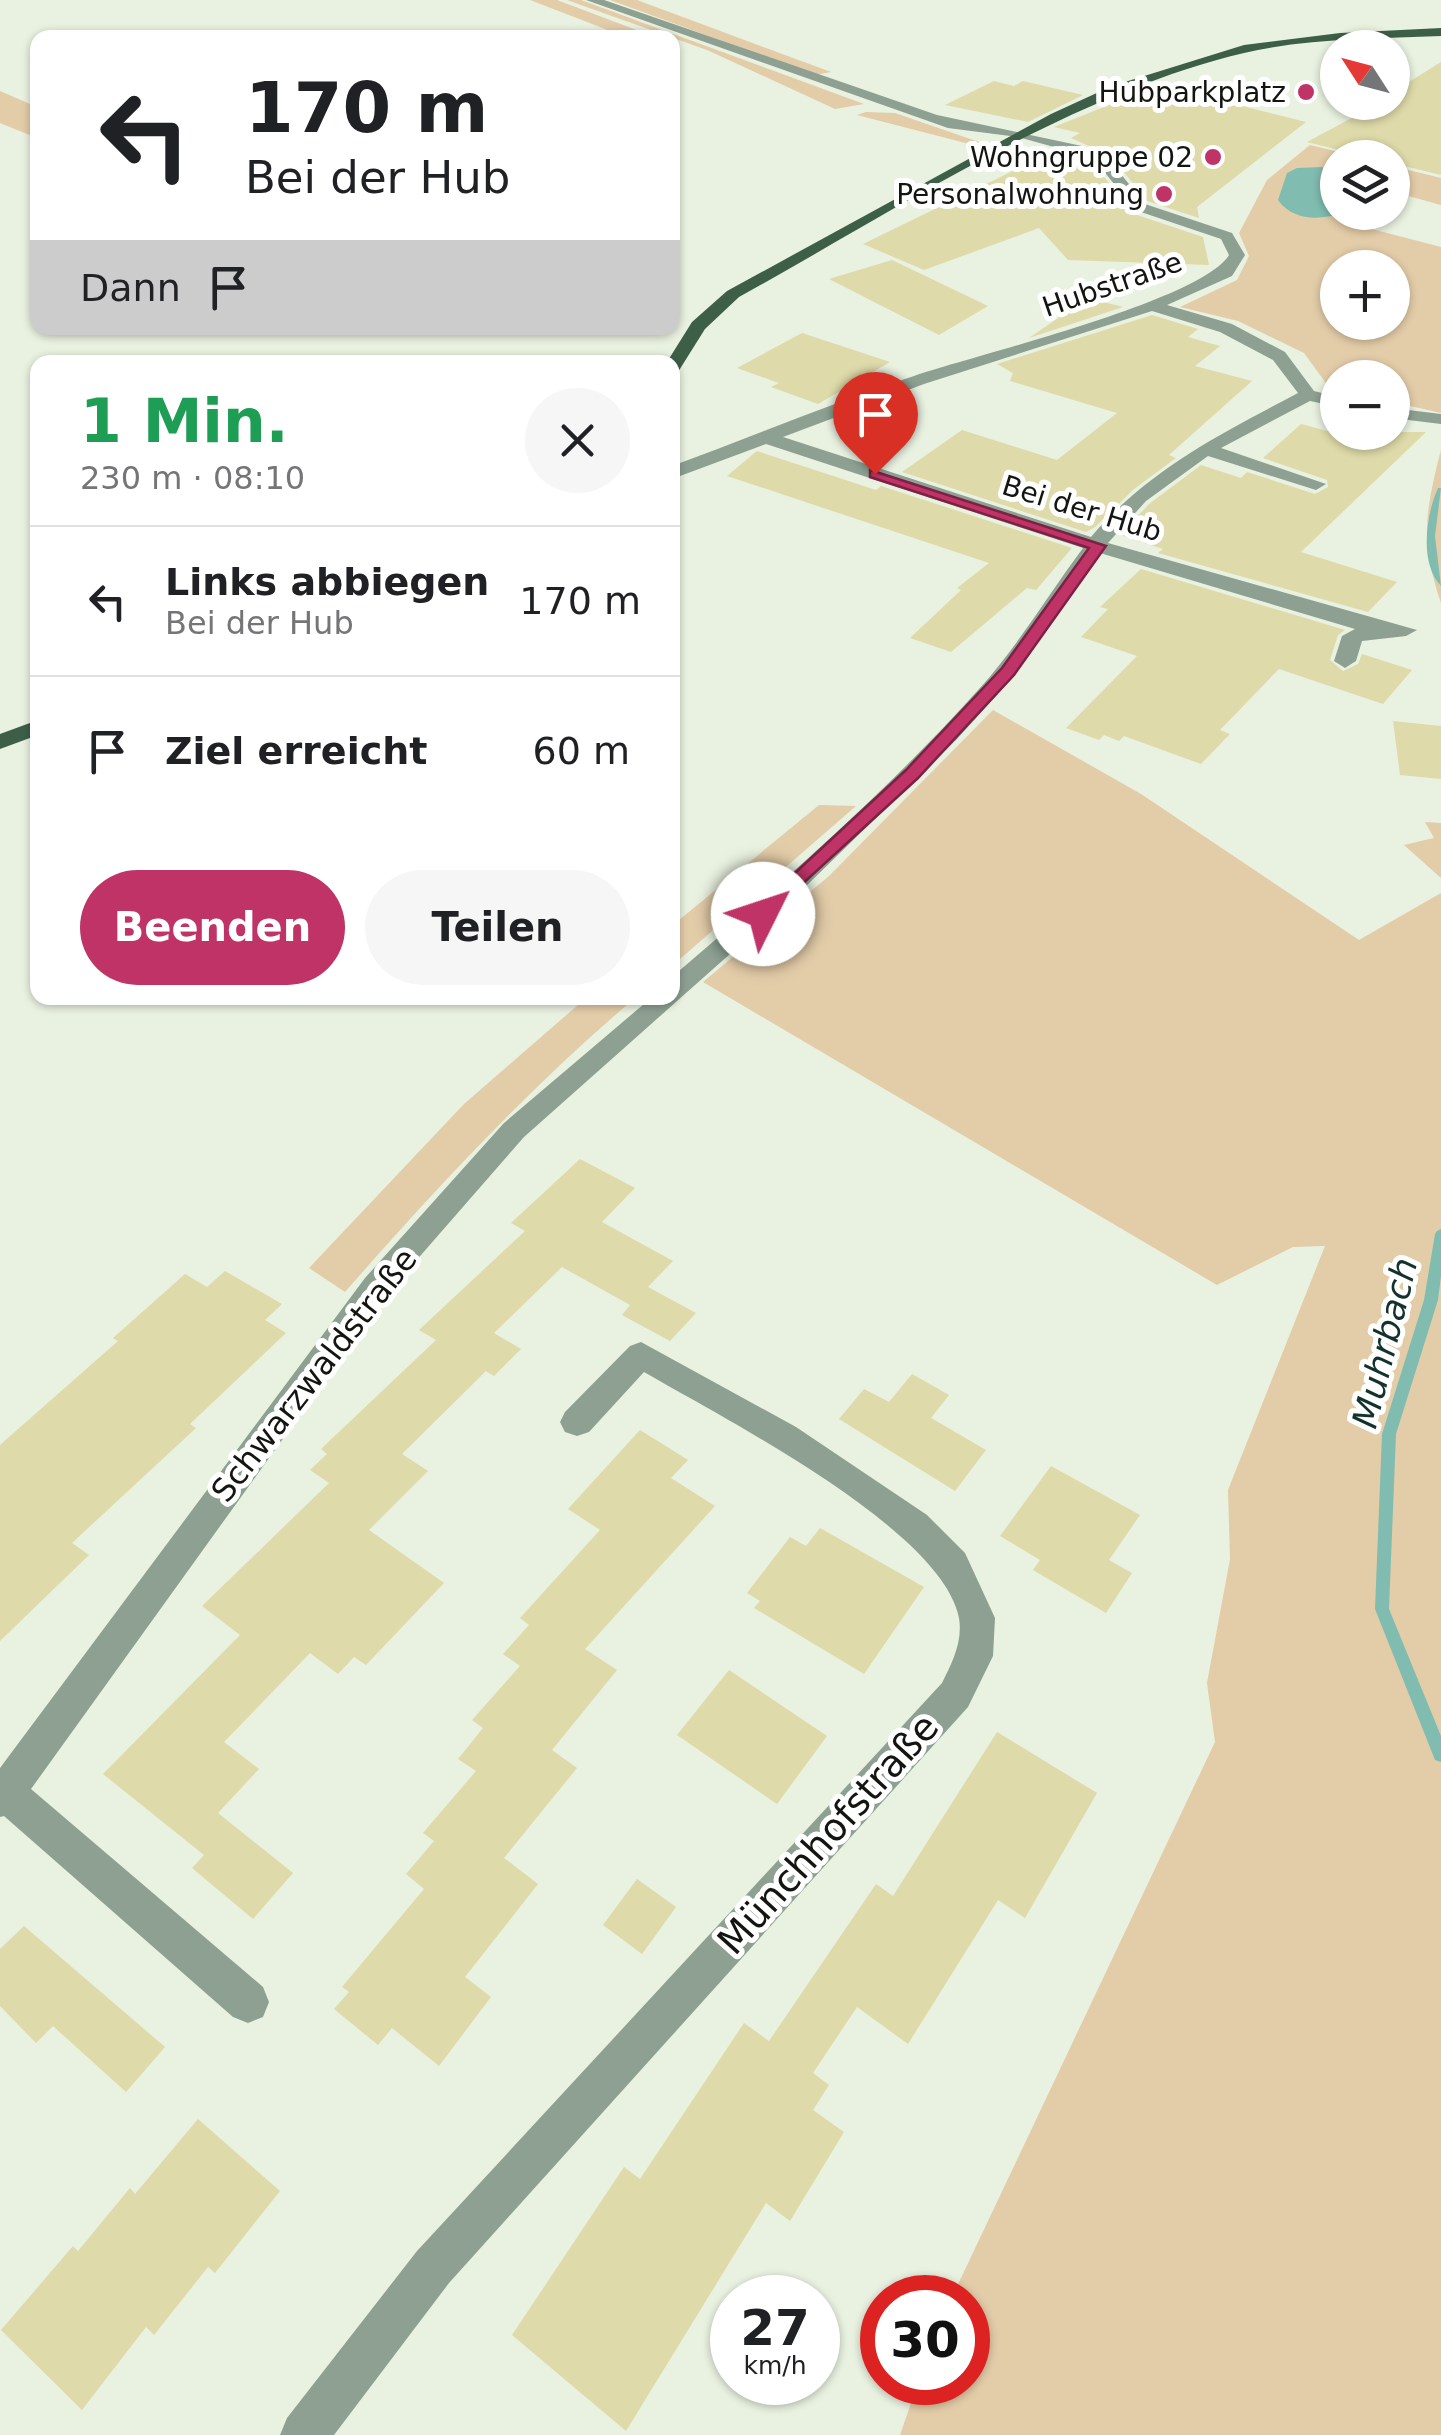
<!DOCTYPE html>
<html lang="de">
<meta charset="utf-8">
<style>
:root{--surface:#fff;--page:#f6f6f6;--text:#202124;--muted:#757577;--line:#e0e0e0;--accent:#bf3367}
body{margin:0;font-family:"DejaVu Sans",sans-serif;background:var(--page);color:var(--text);height:100vh;display:flex;flex-direction:column;font-size:38px;white-space:nowrap}
*{box-sizing:border-box;margin:0}
p{font-size:32px;color:var(--muted)}
.icon{flex:none;width:55px;height:55px;fill:none;stroke:currentColor;stroke-width:2;stroke-linecap:round;stroke-linejoin:round}
.map{position:relative;flex:1;overflow:hidden}
.sheet{position:absolute;left:30px;top:355px;width:650px;height:650px;display:flex;flex-direction:column;background:var(--surface);border-radius:20px;box-shadow:0 2px 8px #0004}
.sheet>*{flex:none}
.guide{position:absolute;left:30px;top:30px;width:650px;height:305px;border-radius:20px;box-shadow:0 2px 8px #0004;background:#fff;color:var(--text);overflow:hidden}
.needle{width:65px;rotate:306deg}
.controls{position:absolute;left:1320px;top:30px;display:grid;gap:20px}
.controls a{display:grid;place-items:center;width:90px;height:90px;border-radius:50%;background:var(--surface);box-shadow:0 2px 8px #0004;font-size:50px}
.speed{position:absolute;left:710px;top:2275px;display:flex;gap:20px;font-size:50px;font-weight:700;text-align:center}
.speed>*{display:grid;place-content:center;width:130px;height:130px;border-radius:50%;background:var(--surface);box-shadow:0 2px 8px #0004;line-height:1}
.speed small{font-size:25px;font-weight:400}
.speed .limit{border:15px solid #d22;background:#fff;color:#111}
.pin{position:absolute;display:grid;place-items:center;width:85px;height:85px;color:#fff;margin:-102px -42px;border-radius:50% 50% 50% 0;rotate:-45deg;box-shadow:0 0 10px #0007}
.pin .icon{rotate:45deg}
.me{position:absolute;width:110px;margin:-55px;rotate:49deg;stroke-linejoin:round;filter:drop-shadow(0 0 8px #0008)}
.turn{display:flex;align-items:center;gap:35px;height:210px;padding:0 50px;font-size:45px}
.turn .icon{width:130px;height:130px;stroke-width:2.5}
.turn b{display:block;font-size:70px;line-height:85px}
.then{display:flex;align-items:center;height:95px;padding:0 50px;background:#0003;gap:20px;font-size:38px}
.round{display:grid;place-items:center;flex:none;width:105px;height:105px;border-radius:52px;background:var(--page)}
.summary{display:flex;align-items:center;justify-content:space-between;height:170px;padding:0 50px}
h1{font-size:60px;font-weight:600;line-height:75px;color:#1e9e55}
.cta{display:flex;gap:20px;margin-top:auto;padding:20px 50px}
.cta a{flex:1;height:115px;border-radius:60px;background:var(--accent);color:#fff;font-size:40px;font-weight:600;line-height:115px;text-align:center}
.cta a+a{background:var(--page);color:var(--text)}
ul{padding:0;list-style:none}
li{display:flex;align-items:center;gap:30px;height:150px;padding:0 50px;border-top:2px solid var(--line)}
li div{flex:1}
li b{display:block;font-size:38px}
li em{font-style:normal}
.map>svg:first-child{display:block}
.green{fill:#e3cca8;fill-rule:evenodd}
.water{fill:#81bcb0}
.lines{fill:none;stroke-linecap:round;stroke-linejoin:round}
.stream{fill:#81bcb0;fill-rule:evenodd}
.building{fill:#dedaa9}
.minor{fill:#8da092;fill-rule:evenodd}
.major{fill:#3d5f48;fill-rule:evenodd}
.route{fill:#bf3367;stroke:#7c2143;stroke-width:2.5}
.poi-dot{fill:#bf3367;stroke:#fff;stroke-width:4}
.labels{text-anchor:middle;stroke-width:10;stroke-linejoin:round;paint-order:stroke}
.far-poi-label{font-size:28px;fill:#131610;stroke:#fff;text-anchor:end}
.far-street-label{font-size:28px;fill:#131610;stroke:#fff}
.street-label{font-size:32px;fill:#131610;stroke:#fff}
.water-label{font-size:35px;font-style:italic;fill:#13322c;stroke:#fff}
.near-street-label{font-size:38px;fill:#131610;stroke:#fff}
</style>
<div class="map">
<svg width="1441" height="2435" viewBox="0 0 1441 2435">
<rect width="100%" height="100%" fill="#e9f1e0"/>
<g class="green">
<path d="M530,0H557L655,37H626Z"/>
<path d="M567,0H581L864,104L835,109L707,50Z"/>
<path d="M610,0H637L831,72L815,75Z"/>
<path d="M0,91L37,107V138L0,123Z"/>
<path d="M866,112L895,113L979,142L981,147L857,115Z"/>
<path d="M1310,145L1360,157L1338,158V212L1385,213L1368,228L1441,247V413L1393,402L1392,378H1338L1337,388L1328,386L1304,353L1238,321L1180,307L1237,280L1249,256L1239,233L1267,180ZM1338,268H1392V322H1338Z"/>
<path d="M1392,166L1441,178V205L1405,195L1393,206Z"/>
<path d="M1441,450V603C1420,542 1425,512 1441,450Z"/>
<path d="M993,710L1141,794L1359,940L1441,893V2435H900L918,2383L968,2382V2298L952,2297L1215,1742L1207,1683L1230,1559L1228,1490L1325,1246L1293,1247L1217,1285L703,982L829,876Z"/>
<path d="M819,805L856,806L673,965V925Z"/>
<path d="M1425,822L1441,823V878L1404,845L1434,838Z"/>
<path d="M586,998H635C529,1088 437,1187 345,1292L309,1268L464,1104Z"/>
</g>
<path class="water" d="M1322,167L1334,174L1341,213C1319,221 1292,220 1278,200L1287,173L1297,168Z"/>
<g class="lines">
<g class="stream">
<path d="M1438,488H1441L1435,536L1441,586C1419,563 1426,515 1438,488Z"/>
<path d="M1441,1229V1276L1438,1300L1396,1434L1389,1609L1441,1736V1762L1435,1760L1433,1755L1375,1609L1382,1434L1424,1300L1435,1234L1437,1231Z"/>
</g>
</g>
<g class="building">
<path d="M1441,62V175L1392,163V158H1371L1307,142L1363,112L1377,115L1409,82Z"/>
<path d="M994,81L1014,86L1023,81L1083,95L1028,122L945,105Z"/>
<path d="M1159,85L1306,122L1197,207L1199,218L1147,201L1111,156L1071,138L1080,133L1054,127Z"/>
<path d="M1054,151L1096,167L1134,214L1203,237L1209,265L1068,260L1039,228L924,270L863,244Z"/>
<path d="M892,260L988,306L939,335L829,279Z"/>
<path d="M1052,289L1123,307L1029,338L1067,312Z"/>
<path d="M1152,315L1198,329L1188,337L1220,346L1195,366L1252,381L1169,455L1176,458L1134,489L1095,527L1086,532L902,472L962,430L1057,460L1117,413L1010,381L1013,373L997,364Z"/>
<path d="M802,333L890,362L818,404L771,387L779,383L737,368Z"/>
<path d="M1301,424L1331,432H1426L1301,552L1397,582L1368,612L1158,553L1163,549L1120,535L1149,504L1201,465L1241,478L1247,472L1315,494L1328,487L1327,480L1263,458Z"/>
<path d="M757,451L876,490L881,486L1072,548L1036,590L1027,588L951,652L910,638L961,590L957,588L989,563L727,476Z"/>
<path d="M1141,569L1345,630L1338,635L1330,660L1343,671L1358,664L1362,654L1412,670L1383,704L1279,669L1220,730L1230,734L1201,764L1124,736L1119,741L1104,735L1099,740L1066,728L1137,656L1081,637L1108,609L1100,607Z"/>
<path d="M1393,721L1441,726V779L1400,775Z"/>
<path d="M580,1159L635,1188L602,1222L673,1261L648,1287L696,1313L670,1341L622,1315L630,1305L562,1267L494,1333L521,1349L494,1376L486,1371L402,1454L428,1471L369,1530L444,1583L366,1665L354,1657L338,1674L310,1653L224,1742L259,1769L218,1813L293,1873L253,1919L192,1868L204,1855L103,1774L240,1635L202,1606L329,1483L310,1470L327,1454L321,1449L436,1340L419,1330L525,1231L511,1223Z"/>
<path d="M225,1271L282,1304L265,1320L286,1333L190,1424L196,1428L72,1543L89,1555L0,1641V1445L118,1341L113,1338L185,1274L207,1287Z"/>
<path d="M912,1374L949,1395L931,1418L986,1450L955,1491L839,1419L864,1389L889,1402Z"/>
<path d="M640,1430L688,1460L671,1478L715,1506L585,1649L617,1670L552,1750L577,1768L504,1858L538,1884L465,1977L491,1997L439,2066L392,2028L378,2045L334,2009L349,1992L342,1987L424,1889L406,1874L434,1841L423,1833L476,1771L458,1759L483,1728L472,1720L520,1666L503,1654L529,1625L520,1618L600,1530L568,1509Z"/>
<path d="M1051,1466L1140,1515L1109,1560L1132,1573L1106,1613L1033,1570L1040,1560L1000,1536Z"/>
<path d="M820,1528L924,1587L864,1674L754,1608L760,1601L747,1593L790,1537L806,1546Z"/>
<path d="M729,1670L827,1736L777,1804L677,1735Z"/>
<path d="M997,1732L1097,1793L1025,1918L998,1900L908,2044L857,2007L813,2073L829,2085L813,2110L844,2132L790,2221L766,2203L626,2431L512,2335L624,2167L640,2179L744,2023L769,2041L876,1884L893,1896Z"/>
<path d="M637,1879L676,1907L642,1954L603,1925Z"/>
<path d="M24,1926L165,2047L126,2092L53,2026L36,2043L0,2006V1949Z"/>
<path d="M198,2119L280,2191L215,2273L208,2267L154,2335L146,2327L82,2410L1,2330L73,2246L78,2251L130,2188L135,2194Z"/>
</g>
<g class="lines">
<g class="minor">
<path d="M586,0H604L937,115L1082,146L1108,158L1145,204L1232,233L1245,255L1232,276L1167,305L1232,324L1285,352L1314,391L1338,397V407L1310,401L1221,448L1326,484L1316,490L1208,456L1146,501L1108,543L1417,630L1406,636L1362,641L1356,661L1345,668L1334,661L1342,636L1355,629L1100,553L1014,676L957,739L802,890L524,1137L387,1294L31,1789L263,1987L269,2002L263,2017L248,2023L233,2017L4,1816L0,1817V1768L365,1278L504,1123L651,998H672V977C778,886 886,793 979,689C1018,646 1048,595 1083,548L766,444L672,479V466C753,436 832,403 914,376C975,355 1201,301 1229,255L1221,239L1135,210L1098,164L1072,152L1018,137L948,128ZM1152,311L1220,332L1273,360L1298,393C1220,434 1148,470 1091,537L783,437L924,384Z"/>
<path d="M1392,408L1441,414V424L1392,418Z"/>
<path d="M641,1342L796,1427L927,1515L965,1553L995,1618L993,1656L968,1707L449,2283L334,2435H280L287,2418L417,2251L942,1683C952,1663 963,1641 959,1618C942,1529 721,1417 644,1372L589,1432L577,1436L565,1432L560,1422L565,1412L630,1346Z"/>
</g>
<g class="major">
<path d="M1441,28V36C1376,39 1307,38 1244,53C1068,95 897,210 739,297L705,329L678,372L672,373V362H667L692,322L727,291L1051,114L1112,86L1244,45L1340,33Z"/>
<path d="M38,720V735L0,749V734Z"/>
</g>
</g>
<path class="route" d="M870,470L1106,546L1014,675L918,778L763,920L753,914L756,909L906,770L1002,668L1089,548L870,477Z"/>
<g class="poi-dot">
<circle cx="1306" cy="92" r="10"/>
<circle cx="1213" cy="157" r="10"/>
<circle cx="1164" cy="194" r="10"/>
</g>
<g class="labels">
<g class="far-poi-label">
<text x="1286" y="102">Hubparkplatz</text>
<text x="1193" y="167">Wohngruppe 02</text>
<text x="1144" y="204">Personalwohnung</text>
</g>
<g class="far-street-label">
<text transform="translate(1112 284) rotate(-19)" y="10">Hubstraße</text>
<text transform="translate(1082 508) rotate(17)" y="10">Bei der Hub</text>
</g>
<g class="street-label">
<text transform="translate(314 1375) rotate(-52)" y="11">Schwarzwaldstraße</text>
</g>
<g class="water-label">
<text transform="translate(1385 1343) rotate(-76)" y="12">Muhrbach</text>
</g>
<g class="near-street-label">
<text transform="translate(828 1834) rotate(-48)" y="13">Münchhofstraße</text>
</g>
</g>
</svg>
<div class="controls">
<a><svg class="needle" viewBox="-14 -14 28 28"><path d="M0-13l5 13h-10z" fill="#e53935"/><path d="M0 13l5-13h-10z" fill="#757577"/></svg></a>
<a><svg class="icon" aria-label="layers" viewBox="0 0 24 24"><path d="M12 4l9 5-9 5-9-5zM3 14l9 5 9-5"/></svg></a>
<a>+</a>
<a>−</a>
</div>
<div class="speed"><div>27<small>km/h</small></div><div class="limit">30</div></div>
<div class="pin" style="left:875px;top:474px;background:#d93025"><svg class="icon" aria-label="arrive" viewBox="0 0 24 24"><path d="M6 21V4h12l-3 4 3 4H6"/></svg></div>
<svg class="me" style="left:763px;top:914px" viewBox="-20 -20 40 40"><circle r="19" fill="#fff"/><path d="M0-13L10 11 0 6-10 11z" fill="#bf3367"/></svg>
<div class="guide">
<div class="turn"><svg class="icon" aria-label="left" viewBox="0 0 24 24"><path d="M17 20v-9H6M10 6l-5 5 5 5"/></svg><div><b>170 m</b>Bei der Hub</div></div>
<div class="then">Dann<svg class="icon" aria-label="arrive" viewBox="0 0 24 24"><path d="M6 21V4h12l-3 4 3 4H6"/></svg></div>
</div>
<section class="sheet">
<div class="summary"><div><h1>1 Min.</h1><p>230 m · 08:10</p></div><a class="round"><svg class="icon" aria-label="close" viewBox="0 0 24 24"><path d="M6 6l12 12M18 6L6 18"/></svg></a></div>
<ul>
<li><svg class="icon" aria-label="left" viewBox="0 0 24 24"><path d="M17 20v-9H6M10 6l-5 5 5 5"/></svg><div><b>Links abbiegen</b><p>Bei der Hub</p></div><em>170 m</em></li>
<li><svg class="icon" aria-label="arrive" viewBox="0 0 24 24"><path d="M6 21V4h12l-3 4 3 4H6"/></svg><div><b>Ziel erreicht</b></div><em>60 m</em></li>
</ul>
<div class="cta"><a>Beenden</a><a>Teilen</a></div>
</section>
</div>
